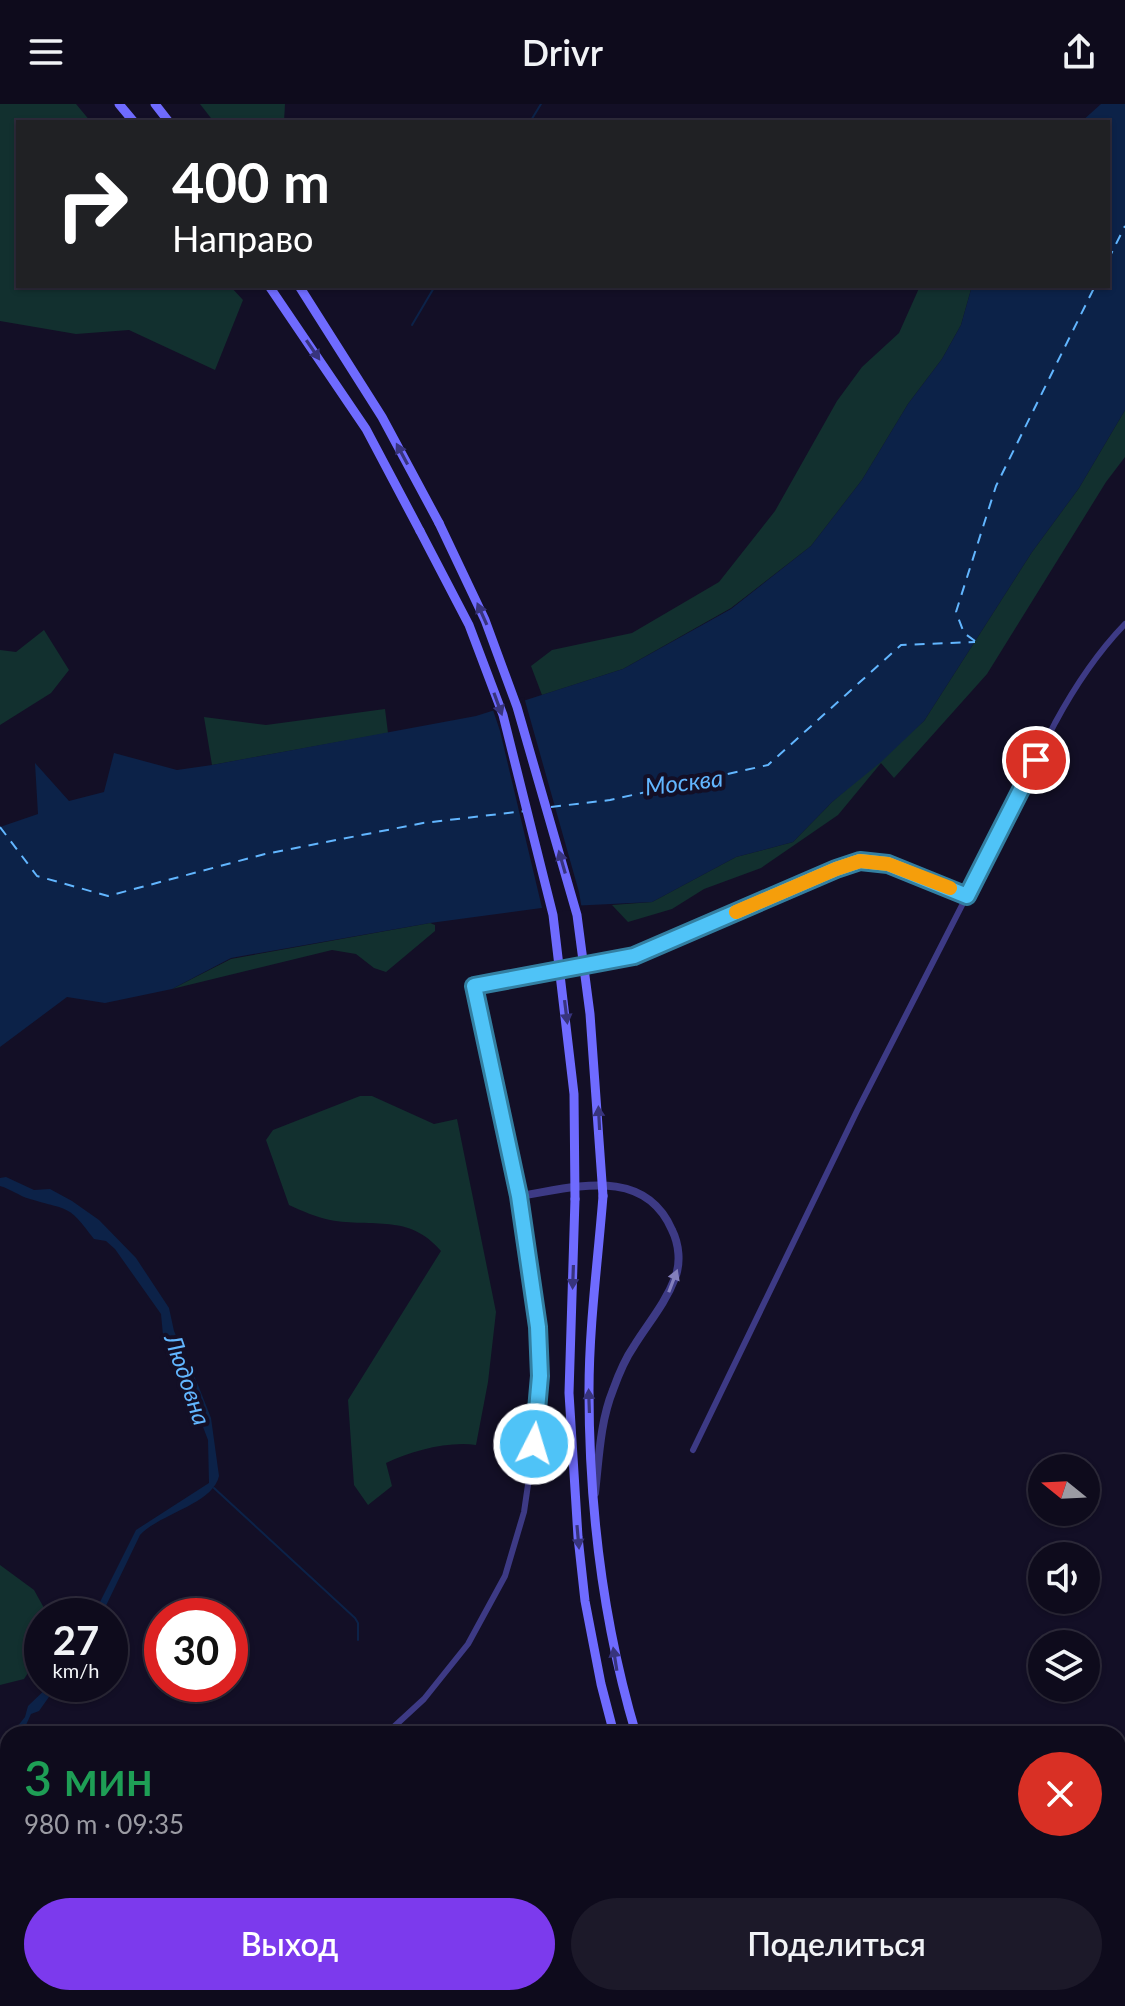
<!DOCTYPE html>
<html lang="ru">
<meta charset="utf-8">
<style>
:root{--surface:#0e0b1c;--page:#1c1929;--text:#f1f3f6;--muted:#9b9ba3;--line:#2e2b3b;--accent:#7c3aed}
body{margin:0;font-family:Lato,sans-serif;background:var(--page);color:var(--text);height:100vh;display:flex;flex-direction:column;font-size:30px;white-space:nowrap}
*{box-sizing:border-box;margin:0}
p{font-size:26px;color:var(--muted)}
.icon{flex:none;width:44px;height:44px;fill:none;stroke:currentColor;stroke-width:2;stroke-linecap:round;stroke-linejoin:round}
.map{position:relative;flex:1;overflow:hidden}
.sheet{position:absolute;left:0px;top:1622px;width:1126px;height:280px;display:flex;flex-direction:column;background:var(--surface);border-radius:24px 24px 0 0;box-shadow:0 2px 6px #0004,0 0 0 2px var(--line)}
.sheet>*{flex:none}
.hud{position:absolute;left:16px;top:16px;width:1094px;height:168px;border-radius:0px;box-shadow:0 2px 6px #0004,0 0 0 2px var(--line);background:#202124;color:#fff;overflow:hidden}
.needle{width:52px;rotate:288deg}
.fabs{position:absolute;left:1028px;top:1350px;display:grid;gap:16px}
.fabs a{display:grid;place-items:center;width:72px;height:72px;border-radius:50%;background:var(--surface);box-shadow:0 2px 6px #0004,0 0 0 2px var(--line);font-size:40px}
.speed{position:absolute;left:24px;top:1494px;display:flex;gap:16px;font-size:40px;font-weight:700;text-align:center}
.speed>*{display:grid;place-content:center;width:104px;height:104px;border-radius:50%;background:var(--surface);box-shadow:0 2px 6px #0004,0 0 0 2px var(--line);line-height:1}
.speed small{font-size:20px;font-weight:400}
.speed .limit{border:12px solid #d22;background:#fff;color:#111}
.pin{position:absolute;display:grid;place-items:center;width:68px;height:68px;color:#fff;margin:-34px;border:4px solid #fff;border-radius:50%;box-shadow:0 2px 8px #0007}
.me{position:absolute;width:88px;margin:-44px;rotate:5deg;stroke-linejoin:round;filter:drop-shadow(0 0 6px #0008)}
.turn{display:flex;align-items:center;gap:28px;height:168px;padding:0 24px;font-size:36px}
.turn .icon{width:104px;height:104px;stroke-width:2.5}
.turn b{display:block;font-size:56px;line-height:68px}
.round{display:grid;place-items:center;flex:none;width:84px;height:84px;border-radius:42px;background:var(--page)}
.summary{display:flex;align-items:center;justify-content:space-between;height:136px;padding:0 24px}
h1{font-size:48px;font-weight:600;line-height:60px;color:#1e9e55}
.primary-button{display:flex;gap:16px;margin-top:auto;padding:16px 24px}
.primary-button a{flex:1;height:92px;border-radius:48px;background:var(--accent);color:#fff;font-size:32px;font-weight:600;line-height:92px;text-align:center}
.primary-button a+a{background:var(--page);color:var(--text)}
header{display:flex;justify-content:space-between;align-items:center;height:104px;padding:0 24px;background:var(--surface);font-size:36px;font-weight:600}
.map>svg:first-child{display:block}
.green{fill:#12302f}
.water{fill:#0c2248}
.pier{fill:#130f26}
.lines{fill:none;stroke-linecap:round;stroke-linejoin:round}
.stream{stroke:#0c2248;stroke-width:2}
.ferry{stroke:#62b6ff;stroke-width:2;stroke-dasharray:10 8;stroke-linecap:butt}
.minor{stroke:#3d3a85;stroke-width:6}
.tertiary{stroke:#3d3a85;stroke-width:8}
.secondary{stroke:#6f6bff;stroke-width:9}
.secondary-bridge{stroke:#6f6bff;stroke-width:9}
.oneway{fill:#38347d}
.oneway2{fill:#837fbc}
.route-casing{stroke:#337fa1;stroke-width:20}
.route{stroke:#4fc3f7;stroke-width:14}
.slow{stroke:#f59e0b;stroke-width:14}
.labels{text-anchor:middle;stroke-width:8;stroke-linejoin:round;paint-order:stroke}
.water-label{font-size:24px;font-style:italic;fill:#62b6ff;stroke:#130f26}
</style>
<header><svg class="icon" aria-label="menu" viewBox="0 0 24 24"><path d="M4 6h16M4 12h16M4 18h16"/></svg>Drivr<svg class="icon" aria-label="share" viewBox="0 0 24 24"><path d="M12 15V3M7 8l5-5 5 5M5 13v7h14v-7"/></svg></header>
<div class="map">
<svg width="1125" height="1902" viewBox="0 0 1125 1902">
<rect width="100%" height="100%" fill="#130f26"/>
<g class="green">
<path d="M0,0H76L91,18H18V182H230L243,196L215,266L129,226L76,230L0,217Z"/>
<path d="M200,0H285L284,18H214Z"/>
<path d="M920,182H972L961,221L942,255L908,300L862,376L811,442L731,504L623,565L542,591L531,562L552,546L632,529L719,478L775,407L837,297L862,263L899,229Z"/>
<path d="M1125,306V353L1106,378L987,570L894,674L881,659L838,711L761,764L704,785L672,805L628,818L612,801L652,798L736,753L793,738L832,698L924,617L1032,448L1079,384Z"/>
<path d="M44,526L69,566L51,589L0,621V546L16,548Z"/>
<path d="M385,605L388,629L212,661L204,613L266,621Z"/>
<path d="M430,819L435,821V827L386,868L374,864L356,850L332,846L172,885L231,855Z"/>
<path d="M360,992H372L434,1020L457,1015L496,1208L488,1278L476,1341C448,1337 411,1347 386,1359L392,1382L368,1401L354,1381L348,1296L441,1147C409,1109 373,1124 330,1116C316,1113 302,1107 289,1101L266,1036L273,1026Z"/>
<path d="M0,1461L34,1486L44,1504L39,1552L24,1575L0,1581Z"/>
<path d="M531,1894H660L651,1902H528Z"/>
</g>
<g class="water">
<path d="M1101,0H1125V306L1079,384L1032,448L924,617L881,658L832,698L793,738L736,753L652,798L549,803L430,819L231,854L172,885L105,899L67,893L0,943V723L38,710L35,659L69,697L104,688L114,649L177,666L212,661L476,612L623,565L731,505L811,442L862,376L908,300L942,255L961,221L972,182H1108V18H1081Z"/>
<path d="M6,1073L34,1086L50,1085L72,1097L99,1116L136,1154L169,1204L174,1227L198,1281L211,1314L219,1372C213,1400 159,1410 140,1431L101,1512H87L100,1498L136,1426L209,1379L208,1336L175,1249L163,1231L161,1210L115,1145L106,1137L94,1135C68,1100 70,1107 30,1095C19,1092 11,1085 0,1082V1074Z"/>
<path d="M51,1580H58L39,1607L31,1610L26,1621L20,1624V1630H16L17,1623L25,1613L28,1602Z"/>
</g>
<path class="pier" d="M524,593L579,788L582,806L543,808L500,627L492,603Z"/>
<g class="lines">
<g class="stream">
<path d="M530,18L541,0"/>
<path d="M412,221L435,182"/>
<path d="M214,1384L355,1514L358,1519V1536"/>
</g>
<g class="ferry">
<path d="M1108,156L1125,122"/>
<path d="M975,537L964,529L956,508L996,382L1095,182"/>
<path d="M551,703L610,696L768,661L901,541L975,538"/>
<path d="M0,723L37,772L108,792L265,750L423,719L525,707"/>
</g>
<g class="minor">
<path d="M693,1346L857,1007L1055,619C1075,582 1096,550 1125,520"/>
<path d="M386,1630L424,1595L468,1540L505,1472L524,1408L534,1340L540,1272L538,1223L519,1092L474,882L592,858L634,852L836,765L860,757L888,760L967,792"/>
<path d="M469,1894L473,1902"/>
</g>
<path class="tertiary" d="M519,1092C573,1084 644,1061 672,1126C679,1140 681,1159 675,1174C665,1200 649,1218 634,1242C625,1255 618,1272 613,1286C600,1318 599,1355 595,1389"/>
<g class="secondary">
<path d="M119,0L134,18"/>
<path d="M155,0L169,18"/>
<path d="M269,182L366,325L420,427"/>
<path d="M299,182L382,313L439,419"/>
<path d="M603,1092C598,1156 589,1222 589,1287C589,1403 603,1519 636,1630"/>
<path d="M575,1095L569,1289L578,1433L585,1497L601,1580L614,1630"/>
<path d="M751,1894L757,1902"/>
<path d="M769,1894L774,1902"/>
</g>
<g class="secondary-bridge">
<path d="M439,419L485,516L517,603L577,811L590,910L603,1092"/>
<path d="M420,427L469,521L503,611L553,811L574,990L575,1095"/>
</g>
</g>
<defs><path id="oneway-solid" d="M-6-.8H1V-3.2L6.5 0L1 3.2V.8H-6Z" transform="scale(2)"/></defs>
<g class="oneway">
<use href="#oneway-solid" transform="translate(313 246) rotate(56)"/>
<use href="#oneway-solid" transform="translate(402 350) rotate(-118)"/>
<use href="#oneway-solid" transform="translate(482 510) rotate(-114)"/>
<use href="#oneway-solid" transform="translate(498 600) rotate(70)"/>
<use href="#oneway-solid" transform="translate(562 758) rotate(-106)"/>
<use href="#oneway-solid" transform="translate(566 908) rotate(83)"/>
<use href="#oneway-solid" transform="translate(599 1014) rotate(-93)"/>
<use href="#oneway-solid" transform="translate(573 1173) rotate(92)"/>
<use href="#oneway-solid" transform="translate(589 1297) rotate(-92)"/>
<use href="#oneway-solid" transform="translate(578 1433) rotate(85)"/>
<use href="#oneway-solid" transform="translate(615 1555) rotate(-99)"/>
</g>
<use class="oneway2" href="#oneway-solid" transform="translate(673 1177) rotate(-69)"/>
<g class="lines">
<g class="route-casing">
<path id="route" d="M534,1340L540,1272L538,1223L519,1092L474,882L634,852L836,765L860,757L888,760L967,792L1036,656"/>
</g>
<use href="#route" class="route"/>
<path class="slow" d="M736,808L836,765L860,757L888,760L950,784"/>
</g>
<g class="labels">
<g class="water-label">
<text transform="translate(684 679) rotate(-7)" y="8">Москва</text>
<text transform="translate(187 1276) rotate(71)" y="8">Людовна</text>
</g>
</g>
</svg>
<div class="fabs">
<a><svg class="needle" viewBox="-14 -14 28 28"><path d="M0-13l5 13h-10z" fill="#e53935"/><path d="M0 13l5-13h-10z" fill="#9b9ba3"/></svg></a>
<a><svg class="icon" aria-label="sound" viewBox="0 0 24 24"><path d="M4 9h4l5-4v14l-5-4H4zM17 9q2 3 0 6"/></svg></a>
<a><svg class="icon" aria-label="layers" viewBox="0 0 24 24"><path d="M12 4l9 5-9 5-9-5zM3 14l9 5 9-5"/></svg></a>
</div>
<div class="speed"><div>27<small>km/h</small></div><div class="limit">30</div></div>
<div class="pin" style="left:1036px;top:656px;background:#d93025"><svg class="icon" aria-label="arrive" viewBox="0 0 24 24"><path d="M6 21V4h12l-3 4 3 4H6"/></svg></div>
<svg class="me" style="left:534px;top:1340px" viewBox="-20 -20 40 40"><circle r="17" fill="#4fc3f7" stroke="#fff" stroke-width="3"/><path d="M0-11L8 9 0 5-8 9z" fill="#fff"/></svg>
<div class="hud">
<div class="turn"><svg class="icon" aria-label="right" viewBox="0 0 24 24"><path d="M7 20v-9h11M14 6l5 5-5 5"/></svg><div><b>400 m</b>Направо</div></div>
</div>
<section class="sheet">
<div class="summary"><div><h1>3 мин</h1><p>980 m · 09:35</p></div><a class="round" style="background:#d93025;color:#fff"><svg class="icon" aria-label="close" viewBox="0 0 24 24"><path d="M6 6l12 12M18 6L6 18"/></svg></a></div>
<div class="primary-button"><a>Выход</a><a>Поделиться</a></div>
</section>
</div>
